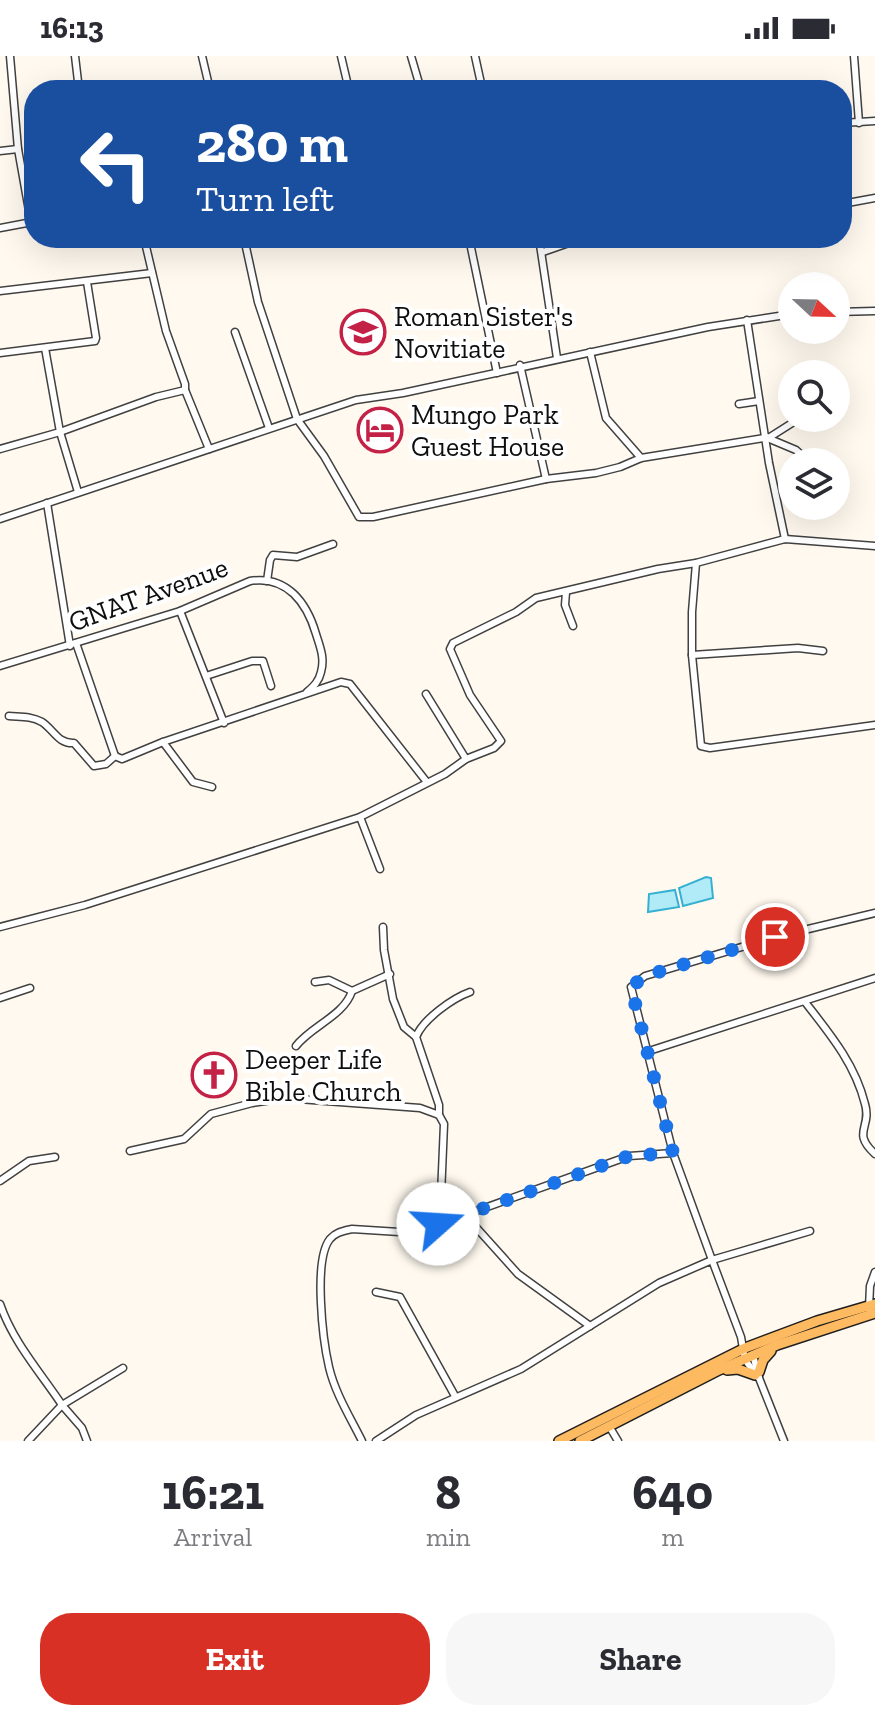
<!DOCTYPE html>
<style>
:root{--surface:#fff;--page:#f7f7f7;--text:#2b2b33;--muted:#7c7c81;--accent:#d93025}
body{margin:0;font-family:"Zilla Slab",serif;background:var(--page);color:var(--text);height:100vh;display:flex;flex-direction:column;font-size:30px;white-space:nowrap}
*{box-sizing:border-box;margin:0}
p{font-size:26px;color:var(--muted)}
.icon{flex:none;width:44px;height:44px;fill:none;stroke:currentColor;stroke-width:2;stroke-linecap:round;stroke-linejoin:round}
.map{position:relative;height:1385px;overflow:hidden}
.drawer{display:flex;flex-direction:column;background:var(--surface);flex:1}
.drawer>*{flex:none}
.guide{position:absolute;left:24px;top:24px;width:828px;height:168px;border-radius:32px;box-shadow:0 8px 32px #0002;background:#1a4fa0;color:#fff;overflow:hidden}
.needle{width:52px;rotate:112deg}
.controls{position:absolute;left:778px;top:216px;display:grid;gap:16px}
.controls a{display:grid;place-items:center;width:72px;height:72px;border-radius:50%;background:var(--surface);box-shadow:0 8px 32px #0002;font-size:40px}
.pin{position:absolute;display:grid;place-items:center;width:68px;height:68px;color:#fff;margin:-34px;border:4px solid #fff;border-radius:50%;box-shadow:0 2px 8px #0007}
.me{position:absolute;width:88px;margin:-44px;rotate:71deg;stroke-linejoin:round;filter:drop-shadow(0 0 6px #0008)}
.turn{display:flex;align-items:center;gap:28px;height:168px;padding:0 40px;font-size:36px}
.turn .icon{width:104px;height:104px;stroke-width:2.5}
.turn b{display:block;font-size:56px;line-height:68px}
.eta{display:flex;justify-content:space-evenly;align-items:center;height:136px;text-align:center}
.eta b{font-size:48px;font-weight:800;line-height:56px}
.cta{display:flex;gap:16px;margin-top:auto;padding:16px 40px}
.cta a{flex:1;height:92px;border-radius:32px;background:var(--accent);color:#fff;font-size:32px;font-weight:800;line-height:92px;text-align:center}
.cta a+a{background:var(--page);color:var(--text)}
.status{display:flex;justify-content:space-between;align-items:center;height:56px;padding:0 40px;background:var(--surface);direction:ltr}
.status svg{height:22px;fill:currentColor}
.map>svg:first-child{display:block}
.water{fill:#b2ebf8;stroke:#36b0d2;stroke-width:2}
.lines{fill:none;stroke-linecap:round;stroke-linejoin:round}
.street-casing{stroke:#414141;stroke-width:9}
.primary-casing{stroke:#1f1f1f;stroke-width:12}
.street{stroke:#fff;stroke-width:6}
.primary{stroke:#fdba61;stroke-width:9}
.route{stroke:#1a73e8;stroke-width:14;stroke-dasharray:0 25.2}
.labels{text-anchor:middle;stroke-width:8;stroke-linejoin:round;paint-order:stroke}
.poi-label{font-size:28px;fill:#0e0e0e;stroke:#fff;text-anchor:start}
.street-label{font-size:28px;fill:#0e0e0e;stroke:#fff}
</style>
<div class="status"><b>16:13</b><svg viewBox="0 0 49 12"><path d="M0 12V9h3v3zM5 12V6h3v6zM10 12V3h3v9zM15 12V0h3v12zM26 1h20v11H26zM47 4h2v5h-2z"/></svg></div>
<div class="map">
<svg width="875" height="1385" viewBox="0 0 875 1385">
<rect width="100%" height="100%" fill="#fff9ef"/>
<g class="water">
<path d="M706,821L711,822L713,842L683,850L679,832Z"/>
<path d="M675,834L679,851L648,856L649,838Z"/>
</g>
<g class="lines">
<g class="street-casing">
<g id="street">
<path d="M10,0L18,93L31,166"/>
<path d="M75,0L79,34"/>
<path d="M202,0L210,34"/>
<path d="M341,0L349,34"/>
<path d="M411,0L421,34"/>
<path d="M475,0L482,32"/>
<path d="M854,0L859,67"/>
<path d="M475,34L500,29L506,34"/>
<path d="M842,67L875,65"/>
<path d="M0,95L18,93"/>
<path d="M842,148L875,142"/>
<path d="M0,172L32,166"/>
<path d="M244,182L258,246L297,363L324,400L359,461H373L546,423L596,417L620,411L641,402L770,381L800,362"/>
<path d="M469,182L497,317"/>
<path d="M539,182L557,302"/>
<path d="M543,196L583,182"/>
<path d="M0,235L152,217"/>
<path d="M836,256L875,255"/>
<path d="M747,264L769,407L785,483"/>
<path d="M235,276L269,372"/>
<path d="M45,292L60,376L78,436"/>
<path d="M590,296L606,362L641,402"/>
<path d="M0,297L95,285L96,282L87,226"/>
<path d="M520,309L546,423"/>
<path d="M185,334L209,393"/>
<path d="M739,348L759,345"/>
<path d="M765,381L796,394L809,406"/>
<path d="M0,393L60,376L156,341L185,334V328L166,275L144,182"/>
<path d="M47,447L70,590"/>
<path d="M0,463L356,344L403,337L708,271L792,258"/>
<path d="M875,490L785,483L696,507L692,556V599L701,690L710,692L875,669"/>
<path d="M267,525L270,504L273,499L297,501L333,488"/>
<path d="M566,536L565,549L573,570"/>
<path d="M180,555L224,667"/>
<path d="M76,587L115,700"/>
<path d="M692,599L798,592L823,595"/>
<path d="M0,610L180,555L250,525C287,519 307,547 316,578C320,591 325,602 321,616C319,625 314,630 307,636"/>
<path d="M206,620L252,605H263L271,630"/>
<path d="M426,638L466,703"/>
<path d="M9,660C21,661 31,660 42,666C54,674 58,688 74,687L94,710L106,708L115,700"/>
<path d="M163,686L193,726L212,731"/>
<path d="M115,700L122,703L163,686L341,626L350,628L426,725"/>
<path d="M360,761L380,813"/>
<path d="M0,871L85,849L360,761L445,718L466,703L494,692L501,685L470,639L450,593L453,587L516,556L536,542L658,513L696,507"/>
<path d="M383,871L384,894L393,943L404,971L416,981L439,1049V1059"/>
<path d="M315,926L329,924L352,935L390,918"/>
<path d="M0,942L30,932"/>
<path d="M805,946C830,978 855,1008 865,1048C872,1072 851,1076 875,1098"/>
<path d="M416,981C423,963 453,942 470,936"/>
<path d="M296,990C311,970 344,960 352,935"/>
<path d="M649,995L875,922"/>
<path d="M130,1095L184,1083L211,1058L252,1047L285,1042L420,1052L439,1059L444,1068L440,1163"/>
<path d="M673,1097L631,931L645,920L775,881L875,857"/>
<path d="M0,1125L29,1105L55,1101"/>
<path d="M465,1159L518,1218L590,1270"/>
<path d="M376,1236L400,1241L455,1340"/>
<path d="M0,1248C13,1286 40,1316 62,1349L28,1385"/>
<path d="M869,1252L870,1230L875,1216"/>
<path d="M753,1299L759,1322L784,1385"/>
<path d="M609,1370L618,1385"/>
<path d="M87,1385L82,1372L62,1349L123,1312"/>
<path d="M362,1385C350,1361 335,1337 329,1311C323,1285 313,1204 330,1183C336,1176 343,1175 352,1173L431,1178L440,1163H454L629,1100L673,1097L712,1204L810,1175"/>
<path d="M376,1385L416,1359L521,1313L659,1227L712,1204L741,1281L745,1304L759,1322"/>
</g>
</g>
<g class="primary-casing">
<g id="primary">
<path d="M727,1314L738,1313L755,1319"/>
<path d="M759,1316L763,1304L771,1295"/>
<path d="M559,1385L745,1292L817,1265L875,1248"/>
<path d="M580,1385L719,1314L777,1289L875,1257"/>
</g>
</g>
<use href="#street" class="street"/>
<use href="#primary" class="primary"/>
</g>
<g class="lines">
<path class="route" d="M438,1168L440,1163H454L629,1100L673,1097L631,931L645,920L775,881"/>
</g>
<defs>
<g id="school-ring" transform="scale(2.3)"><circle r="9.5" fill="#fff" stroke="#c32146" stroke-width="1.5"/><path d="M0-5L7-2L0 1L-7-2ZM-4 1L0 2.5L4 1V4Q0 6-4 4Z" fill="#c32146"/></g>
<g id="hotel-ring" transform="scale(2.3)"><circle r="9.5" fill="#fff" stroke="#c32146" stroke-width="1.5"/><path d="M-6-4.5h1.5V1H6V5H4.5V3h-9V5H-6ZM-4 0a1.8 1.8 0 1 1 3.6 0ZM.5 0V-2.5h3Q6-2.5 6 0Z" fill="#c32146"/></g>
<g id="church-ring" transform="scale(2.3)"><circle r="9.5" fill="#fff" stroke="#c32146" stroke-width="1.5"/><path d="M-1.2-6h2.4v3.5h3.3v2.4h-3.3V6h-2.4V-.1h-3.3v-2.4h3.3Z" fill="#c32146"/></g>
</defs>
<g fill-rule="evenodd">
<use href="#school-ring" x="363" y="276"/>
<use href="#hotel-ring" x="380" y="374"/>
<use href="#church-ring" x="214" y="1019"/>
</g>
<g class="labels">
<g class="poi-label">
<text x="394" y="270">Roman Sister's<tspan x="394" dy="32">Novitiate</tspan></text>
<text x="411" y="368">Mungo Park<tspan x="411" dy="32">Guest House</tspan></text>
<text x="245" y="1013">Deeper Life<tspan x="245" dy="32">Bible Church</tspan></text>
</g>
<g class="street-label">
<text transform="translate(148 538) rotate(-20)" y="10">GNAT Avenue</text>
</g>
</g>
</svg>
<div class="controls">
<a><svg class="needle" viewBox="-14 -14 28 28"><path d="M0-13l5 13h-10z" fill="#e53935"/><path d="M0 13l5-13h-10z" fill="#7c7c81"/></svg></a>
<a><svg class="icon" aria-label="search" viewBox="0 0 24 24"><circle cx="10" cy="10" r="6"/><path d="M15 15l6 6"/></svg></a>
<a><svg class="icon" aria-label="layers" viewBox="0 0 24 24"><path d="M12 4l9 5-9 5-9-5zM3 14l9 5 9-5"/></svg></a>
</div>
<div class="pin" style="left:775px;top:881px;background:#d93025"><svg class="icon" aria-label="arrive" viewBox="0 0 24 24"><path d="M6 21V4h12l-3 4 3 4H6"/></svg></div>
<svg class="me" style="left:438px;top:1168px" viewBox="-20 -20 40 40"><circle r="19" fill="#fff"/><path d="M0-13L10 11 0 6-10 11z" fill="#1a73e8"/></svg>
<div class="guide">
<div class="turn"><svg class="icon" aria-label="left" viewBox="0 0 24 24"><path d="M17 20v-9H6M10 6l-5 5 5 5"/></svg><div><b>280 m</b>Turn left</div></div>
</div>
</div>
<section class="drawer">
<div class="eta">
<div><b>16:21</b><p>Arrival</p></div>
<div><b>8</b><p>min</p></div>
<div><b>640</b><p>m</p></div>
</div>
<div class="cta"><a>Exit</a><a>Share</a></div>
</section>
